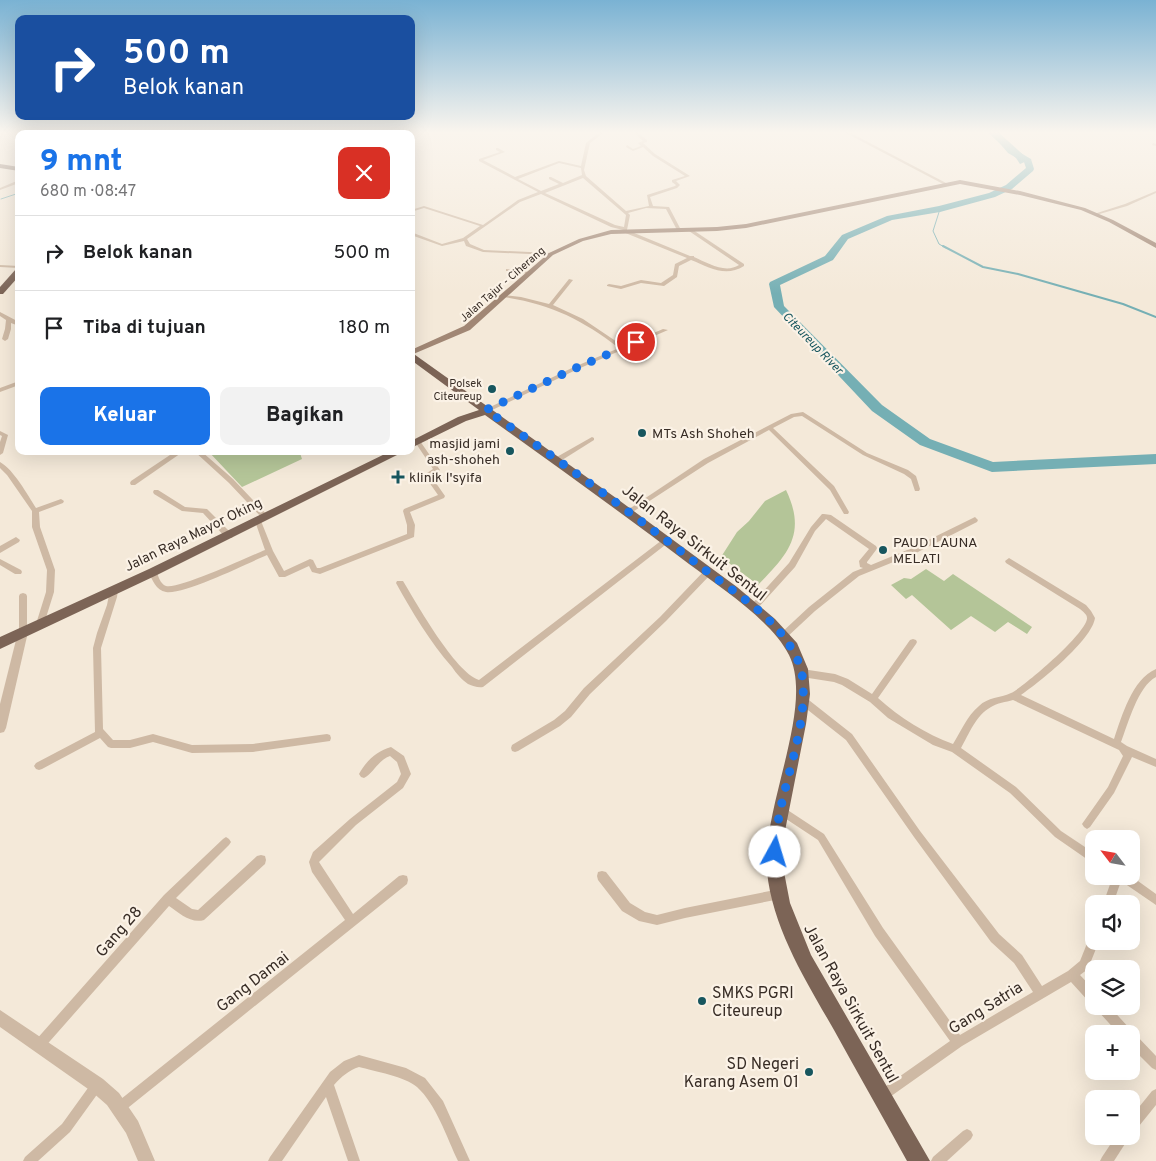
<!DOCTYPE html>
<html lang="id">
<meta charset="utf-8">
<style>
:root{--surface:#fff;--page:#f2f2f2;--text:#202124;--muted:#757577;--line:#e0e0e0;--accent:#1a73e8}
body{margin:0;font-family:Overpass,sans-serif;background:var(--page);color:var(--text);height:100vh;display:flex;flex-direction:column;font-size:19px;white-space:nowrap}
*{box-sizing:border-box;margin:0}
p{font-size:16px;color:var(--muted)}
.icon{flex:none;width:28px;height:28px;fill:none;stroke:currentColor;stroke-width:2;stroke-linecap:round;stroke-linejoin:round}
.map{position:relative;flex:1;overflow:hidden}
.details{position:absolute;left:15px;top:130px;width:400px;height:325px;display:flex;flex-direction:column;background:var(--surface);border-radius:10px;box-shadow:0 5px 20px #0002}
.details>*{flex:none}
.banner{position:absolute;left:15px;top:15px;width:400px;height:105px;border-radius:10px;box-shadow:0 5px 20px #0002;background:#1a4fa0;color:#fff;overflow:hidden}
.needle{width:32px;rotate:301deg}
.controls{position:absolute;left:1085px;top:830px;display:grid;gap:10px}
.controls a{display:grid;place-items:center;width:55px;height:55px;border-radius:10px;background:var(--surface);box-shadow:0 5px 20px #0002;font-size:25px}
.pin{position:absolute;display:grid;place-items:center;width:42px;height:42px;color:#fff;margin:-21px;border:2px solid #fff;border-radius:50%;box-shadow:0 1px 5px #0007}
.me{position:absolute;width:55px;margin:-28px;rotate:6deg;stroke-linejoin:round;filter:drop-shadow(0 0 4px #0008)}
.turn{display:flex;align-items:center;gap:18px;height:105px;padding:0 25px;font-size:22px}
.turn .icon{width:65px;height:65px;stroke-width:2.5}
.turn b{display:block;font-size:35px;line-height:42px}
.round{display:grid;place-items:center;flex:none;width:52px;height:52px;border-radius:10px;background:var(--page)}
.head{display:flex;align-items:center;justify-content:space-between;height:85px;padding:0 25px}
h1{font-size:30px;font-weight:800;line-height:38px;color:var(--accent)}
.primary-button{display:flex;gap:10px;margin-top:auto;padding:10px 25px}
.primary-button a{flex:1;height:58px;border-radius:10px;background:var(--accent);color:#fff;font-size:20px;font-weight:800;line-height:58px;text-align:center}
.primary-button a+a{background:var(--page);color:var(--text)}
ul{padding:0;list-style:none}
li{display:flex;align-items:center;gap:15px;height:75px;padding:0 25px;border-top:1px solid var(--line)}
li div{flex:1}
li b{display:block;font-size:19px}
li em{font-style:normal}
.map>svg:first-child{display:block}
.green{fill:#b4c598}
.water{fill:#75afb4}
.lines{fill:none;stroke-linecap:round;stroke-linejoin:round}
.stream-far1{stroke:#75afb4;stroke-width:1}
.stream{stroke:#75afb4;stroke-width:2}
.river{fill:#75afb4;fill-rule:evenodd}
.minor{fill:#ceb9a4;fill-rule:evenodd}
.tertiary{fill:#ceb9a4;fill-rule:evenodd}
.secondary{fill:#a18775;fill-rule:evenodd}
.primary{fill:#7c6456;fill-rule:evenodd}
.route{stroke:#1a73e8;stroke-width:9;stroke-dasharray:0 16.2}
.poi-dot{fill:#17565e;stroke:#fbf2e6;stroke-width:2}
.labels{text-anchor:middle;stroke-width:4.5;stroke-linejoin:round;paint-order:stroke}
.far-street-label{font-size:11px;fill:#382d26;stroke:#fbf2e6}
.far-poi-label{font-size:11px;fill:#382d26;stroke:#fbf2e6;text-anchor:end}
.far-water-label{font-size:12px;font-style:italic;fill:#17565e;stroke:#fbf2e6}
.poi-label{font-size:14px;fill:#382d26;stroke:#fbf2e6;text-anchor:start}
.street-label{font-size:14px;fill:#382d26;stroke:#fbf2e6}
.near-street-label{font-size:16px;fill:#382d26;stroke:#fbf2e6}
.near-poi-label{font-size:16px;fill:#382d26;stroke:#fbf2e6;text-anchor:start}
</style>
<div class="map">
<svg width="1156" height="1161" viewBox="0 0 1156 1161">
<rect width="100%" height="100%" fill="#f4e9d9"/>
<g class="green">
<path d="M208,451H303L300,453L302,459L242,487Z"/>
<path d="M786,490C807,534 788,554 758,585L721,557L737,532L749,521L765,501Z"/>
<path d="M926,569L944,581L953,574L1032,627L1027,634L1008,622L995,632L971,616L951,630L912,595L906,599L891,585L904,578L911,579Z"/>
</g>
<path class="water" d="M986,131H997L1029,160L1020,164L1016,158Z"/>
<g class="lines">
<g class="stream-far1">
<path d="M212,131L223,133"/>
<path d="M172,134L189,131"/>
<path d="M1,199L19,193"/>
<path d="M940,209L933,231L939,244L946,248"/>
</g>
<path class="stream" d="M943,246L983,267L1018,274L1123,304L1156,317"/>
<path class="river" d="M989,131H997L1014,149L1031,159L1034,169L1033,171L1012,189L995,197L940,212L892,220L848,239L833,260L780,285L784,306L882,405L930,439L993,462L1156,454V464L992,472L920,445L872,411L774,307L769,284L770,282L825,256L842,235L887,216L939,206L989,193L1006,185L1026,168L1024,162L1008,153Z"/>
<g class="minor">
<path d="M87,131H92L96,134H91Z"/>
<path d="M169,131H179L167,134H157Z"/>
<path d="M218,131H223L229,134H223Z"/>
<path d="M307,131H313L306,134H300Z"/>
<path d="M601,131H606L590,143L584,170L586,176L626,211L649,206L647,195L675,186L676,185L672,182V180L685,176L653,156L643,147L633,151L626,147L627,145L633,149L641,146L638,143L643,141L632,131H636L647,140V142L643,143L655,154L690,176L676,181L680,185L677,188L650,197L653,206L669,207L681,230V231L677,230L666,209L646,208L628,213L630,215L627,230L690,256H694V257C708,263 725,274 739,265L686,229L690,228L744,264V266C725,278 709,267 691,260L679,266L677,277L664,286L641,283L621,289L607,286V285L609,284L621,286L641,280L661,283L673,275L675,264L687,258L623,232V230L611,227L541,194L520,202L467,239L470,244L484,250L551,253H553V255L483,252L466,246L464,241L442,246L411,235V232L442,244L463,238L480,226L424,208L411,212V210L424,206L483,225L518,200L538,192L479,161V159L500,152L496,150V148H498L505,152L483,160L515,177L559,161L581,166L586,143ZM559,163L581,168L582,175L563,183L551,177H549V179L559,184L541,191L518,179ZM583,178L626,215L624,227L615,225L545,193Z"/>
<path d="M842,131H847L948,184L945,185Z"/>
<path d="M1153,143L1156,144V146L1152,145Z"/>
<path d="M19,180V183L0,190V188Z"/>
<path d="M1156,191V193L1127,206L1096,215L1094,214L1125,204Z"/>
<path d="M0,265L19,266V268L0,267Z"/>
<path d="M506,269L529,272L531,273L529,274L508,271H506Z"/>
<path d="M569,279L573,280L553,305L583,319L623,346L663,329L668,330L578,369L488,412H484V410L574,367L619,348C581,319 550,304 503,297L501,296L503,295L521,297L549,304Z"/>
<path d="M0,312L19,322V326L11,323V329L8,339L5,341L2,339L5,329L6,320L0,316Z"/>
<path d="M19,381V385L0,392V388Z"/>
<path d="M803,412L867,453L908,470L916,476L920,489L919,491H915L911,479L904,474L863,455L802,416L794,417L773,428L834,486L849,512L848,514H844L830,490L769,430L708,463L631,513H629L626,511L704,459L791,414Z"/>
<path d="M0,431L8,435L3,453L0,455V442L2,436L0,435Z"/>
<path d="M592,437L594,438V440L559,462H555L554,460L555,458Z"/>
<path d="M418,440L420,441L440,470L431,476L445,496L444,498L410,512L415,525L414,537L320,574L312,572L309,566L285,577H279L267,555C248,563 184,595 166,592C156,590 152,580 149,572L150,570H156C158,575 160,584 166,586C178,590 250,556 265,550L255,521L258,518L261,521L273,551L284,571L310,559L313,560L317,568H320L407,534V525L403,511L404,509L438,495L424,475L433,469L415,442Z"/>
<path d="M176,451H184L135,485H131L130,483L131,481Z"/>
<path d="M194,451H201L233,479L267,515L268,517L267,519H263L229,483Z"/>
<path d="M0,462C14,470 27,494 36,508L61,499L64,501L63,503L39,512L40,527L55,570L54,592L44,624L43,626L40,627L37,626L36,624L46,592L47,570L32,527V511L7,475L0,468Z"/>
<path d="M154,490H158L185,507L207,509L232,534L233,536L232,538H226L203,513L182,511L154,494L153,492Z"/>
<path d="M822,514H824L831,515L876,546L877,548L876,550L867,562V563L871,565L912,548L973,518L975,517L978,520L977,522L918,552L859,576L815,611L786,638L783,639L780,638L779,636L780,634L809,607L853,572L863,568L860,567L859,561L869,549L826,519L815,531L795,567L757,609H751L750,607L751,605L789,563L811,527Z"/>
<path d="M16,537L20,540L19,542L0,553V546Z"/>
<path d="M666,537L670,540L669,542L483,687C478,688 473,686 468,684C462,680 456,673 452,667C430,642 412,612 396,583L397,581H403C417,604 455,672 479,680Z"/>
<path d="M1009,558L1086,605L1091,611L1095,618C1092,640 1040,682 1021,695L1114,739C1122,716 1132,679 1156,669V677C1138,686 1128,724 1121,742L1127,746L1156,759V767L1132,757L1114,793L1090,827L1087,829L1084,827L1082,824L1108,787L1123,756L1119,750L1013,700C1006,702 997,703 991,707C976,715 969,734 961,748L1016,787L1061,831L1094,853V864L1055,837L1010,793L952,752L933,745L888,718L870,702L842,685L834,682L802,677L799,676L798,673L799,670L802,669L835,674L848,679L872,694L910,640L913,639L916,640L917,642L916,644L878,698C900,718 926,734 953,744C961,731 967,716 979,706C988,697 1000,698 1011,693C1024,687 1088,632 1087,618C1087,614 1083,612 1080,609L1006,563L1005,561Z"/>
<path d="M0,559L21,570L22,572L21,574H15L0,565Z"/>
<path d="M708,569L711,570L712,572L711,574L666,621L590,694L571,717L560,726L518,751L515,752L512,751L511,748L512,745L554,720L565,711L584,688L660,617L705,570Z"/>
<path d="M114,587L117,588L118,590L117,597L101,648L103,729L113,740H130L153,734L192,745L253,744L327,734L330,735L331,738L330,741L253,752L192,753L153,742L130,748H111L108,747L100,738L42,769L39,770L36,769L34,766L36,763L95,732L93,648L97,633L107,605L110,590L111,588Z"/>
<path d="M23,593L26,594L27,596V632L26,634L23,635L20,634L19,632V596L20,594Z"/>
<path d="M802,696L805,697L852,734L920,831L999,934L1022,955L1042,986L1068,971L1080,961L1090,936L1094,935V941H1099L1088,969L1080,975L1094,990V1005L1090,1003L1071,982L962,1046L887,1099L883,1101L879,1099L877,1095L879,1091L950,1041L875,936L818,840L777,813L775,810L777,807L780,805L783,807L824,834L883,928L960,1035L1033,992L1014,963L991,942L914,837L846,740L799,703L798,700L799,697Z"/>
<path d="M391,747L404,756L411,774L403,788L356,825L319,862L353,914L399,876L403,875L407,876L408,880L407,884L124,1111L120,1113L116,1111L114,1107L116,1103L345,920L312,872L309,862L313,852L350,819L397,782L401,774L397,762L390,756C377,761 374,773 364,778L361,777L359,774C366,761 377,751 391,747Z"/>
<path d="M226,837L229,839L231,842L229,845L176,898L192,909L198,910L257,856L261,855L265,856L266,860L265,864L204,920C191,924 179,913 169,906L43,1049L39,1051L35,1049L33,1045L35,1041L164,895L223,839Z"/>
<path d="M602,871L606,872L630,903L645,912L657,915L685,908L780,889L784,890L785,894L784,898L780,899L685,918L657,925L639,921L622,911L598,880L597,876L598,872Z"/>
<path d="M1113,876H1131L1156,894V905L1121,881L1113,904H1103Z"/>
<path d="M1095,1006H1109L1131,1030L1132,1033L1135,1034L1156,1056V1070L1152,1068L1131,1047V1034H1119L1097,1010Z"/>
<path d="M359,1055L406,1068L425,1078L443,1101L470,1161H458C447,1138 436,1104 417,1087C406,1077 374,1071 359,1067C349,1070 341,1077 334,1085L360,1161H348L326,1097L282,1161H268L270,1157L330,1072L344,1061Z"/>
<path d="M97,1079L101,1081L103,1085L101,1089L70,1132L38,1161H23L25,1157L62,1124L93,1081Z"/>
<path d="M1156,1089V1105L1135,1131L1131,1133V1117L1152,1091Z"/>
<path d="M967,1129L971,1131L973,1135L971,1139L947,1161H931L933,1157L963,1131Z"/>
<path d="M1116,1136H1130L1114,1161H1100L1102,1157Z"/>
</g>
<g class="tertiary">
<path d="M23,628L27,629L28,632L6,728L4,732L0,733V704L18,632L19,629Z"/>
<path d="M0,1010L103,1079L119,1093L138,1121L155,1161H138L126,1133L107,1105L91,1091L0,1027Z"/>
</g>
<path class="secondary" d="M960,180L1020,191L1085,208L1113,220L1156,243V248L1109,222L1081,210L1020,195L960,184L746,228L717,231L611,234L583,241L553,255L470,330L411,355V350L464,326L549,253L579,239L611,230L717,227L746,224Z"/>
<g class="primary">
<path d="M0,164L19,167V171L0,168Z"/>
<path d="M16,269H19V276L3,294H0V287Z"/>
<path d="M411,352L616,498L737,587L775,619L797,643L808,669L810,694L806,724L783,841L784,872L790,903L811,955L930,1161H907C883,1117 858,1074 834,1030C806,981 773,929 767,872C761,809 815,707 789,655C772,621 720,587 689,564C622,513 553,464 485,415L466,421L411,448V441L458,417L479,410L411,360Z"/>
<path d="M391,451H405L157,575L0,649V637L149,569Z"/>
</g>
</g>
<linearGradient id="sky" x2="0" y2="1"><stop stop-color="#7ab2d3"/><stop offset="0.45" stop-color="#faf5ee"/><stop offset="1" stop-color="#faf5ee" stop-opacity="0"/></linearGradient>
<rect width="1156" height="294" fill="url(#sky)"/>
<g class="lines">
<path class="route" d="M636,342L576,368L486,410C559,460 630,512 700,566C728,588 762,608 784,637C791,647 800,661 802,674C810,732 776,794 775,852"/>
</g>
<g class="poi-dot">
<circle cx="492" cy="389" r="5"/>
<circle cx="642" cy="433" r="5"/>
<circle cx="510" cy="451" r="5"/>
<path d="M395.5 469.5h5v5h5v5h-5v5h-5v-5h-5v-5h5z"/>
<circle cx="883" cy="550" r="5"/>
<circle cx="702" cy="1001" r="5"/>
<circle cx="809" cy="1072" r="5"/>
</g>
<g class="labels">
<g class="far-street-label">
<text transform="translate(502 284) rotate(-41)" y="4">Jalan Tajur - Ciherang</text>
</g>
<g class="far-poi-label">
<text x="482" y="387">Polsek<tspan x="482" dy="13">Citeureup</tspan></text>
</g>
<g class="far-water-label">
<text transform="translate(813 343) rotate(46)" y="4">Citeureup River</text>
</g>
<g class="poi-label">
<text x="652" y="438">MTs Ash Shoheh</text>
<text x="500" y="448" text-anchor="end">masjid jami<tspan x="500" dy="16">ash-shoheh</tspan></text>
<text x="409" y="482">klinik l'syifa</text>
<text x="893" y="547">PAUD LAUNA<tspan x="893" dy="16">MELATI</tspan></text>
</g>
<g class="street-label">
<text transform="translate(193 534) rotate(-26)" y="5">Jalan Raya Mayor Oking</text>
</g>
<g class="near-street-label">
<text transform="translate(695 542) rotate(38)" y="6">Jalan Raya Sirkuit Sentul</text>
<text transform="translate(118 931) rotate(-49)" y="6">Gang 28</text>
<text transform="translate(252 981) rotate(-38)" y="6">Gang Damai</text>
<text transform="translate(852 1003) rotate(61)" y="6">Jalan Raya Sirkuit Sentul</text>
<text transform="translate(985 1007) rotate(-32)" y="6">Gang Satria</text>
</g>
<g class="near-poi-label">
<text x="712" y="998">SMKS PGRI<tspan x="712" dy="18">Citeureup</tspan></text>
<text x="799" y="1069" text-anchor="end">SD Negeri<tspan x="799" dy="18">Karang Asem 01</tspan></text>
</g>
</g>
</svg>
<div class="controls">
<a><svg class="needle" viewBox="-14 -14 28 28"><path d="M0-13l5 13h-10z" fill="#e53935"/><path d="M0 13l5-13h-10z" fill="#757577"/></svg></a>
<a><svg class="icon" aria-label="sound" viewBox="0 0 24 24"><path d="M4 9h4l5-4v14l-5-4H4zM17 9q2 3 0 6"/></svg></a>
<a><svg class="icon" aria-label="layers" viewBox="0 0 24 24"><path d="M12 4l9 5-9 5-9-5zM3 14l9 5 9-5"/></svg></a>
<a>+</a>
<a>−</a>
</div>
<div class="pin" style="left:636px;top:342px;background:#d93025"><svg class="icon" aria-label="arrive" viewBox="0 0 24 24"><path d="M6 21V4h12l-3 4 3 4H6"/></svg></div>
<svg class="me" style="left:775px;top:852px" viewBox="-20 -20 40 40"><circle r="19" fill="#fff"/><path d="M0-13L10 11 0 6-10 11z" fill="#1a73e8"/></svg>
<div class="banner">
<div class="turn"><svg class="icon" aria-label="right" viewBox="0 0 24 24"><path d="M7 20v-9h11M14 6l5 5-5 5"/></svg><div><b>500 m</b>Belok kanan</div></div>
</div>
<section class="details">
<div class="head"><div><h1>9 mnt</h1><p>680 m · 08:47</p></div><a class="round" style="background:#d93025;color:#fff"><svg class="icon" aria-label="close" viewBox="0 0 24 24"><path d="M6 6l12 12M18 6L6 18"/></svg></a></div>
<ul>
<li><svg class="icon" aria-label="right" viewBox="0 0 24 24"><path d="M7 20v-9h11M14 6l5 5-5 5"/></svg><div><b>Belok kanan</b></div><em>500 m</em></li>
<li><svg class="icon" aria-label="arrive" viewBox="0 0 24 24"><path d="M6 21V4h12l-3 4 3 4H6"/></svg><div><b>Tiba di tujuan</b></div><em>180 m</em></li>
</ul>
<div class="primary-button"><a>Keluar</a><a>Bagikan</a></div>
</section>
</div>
